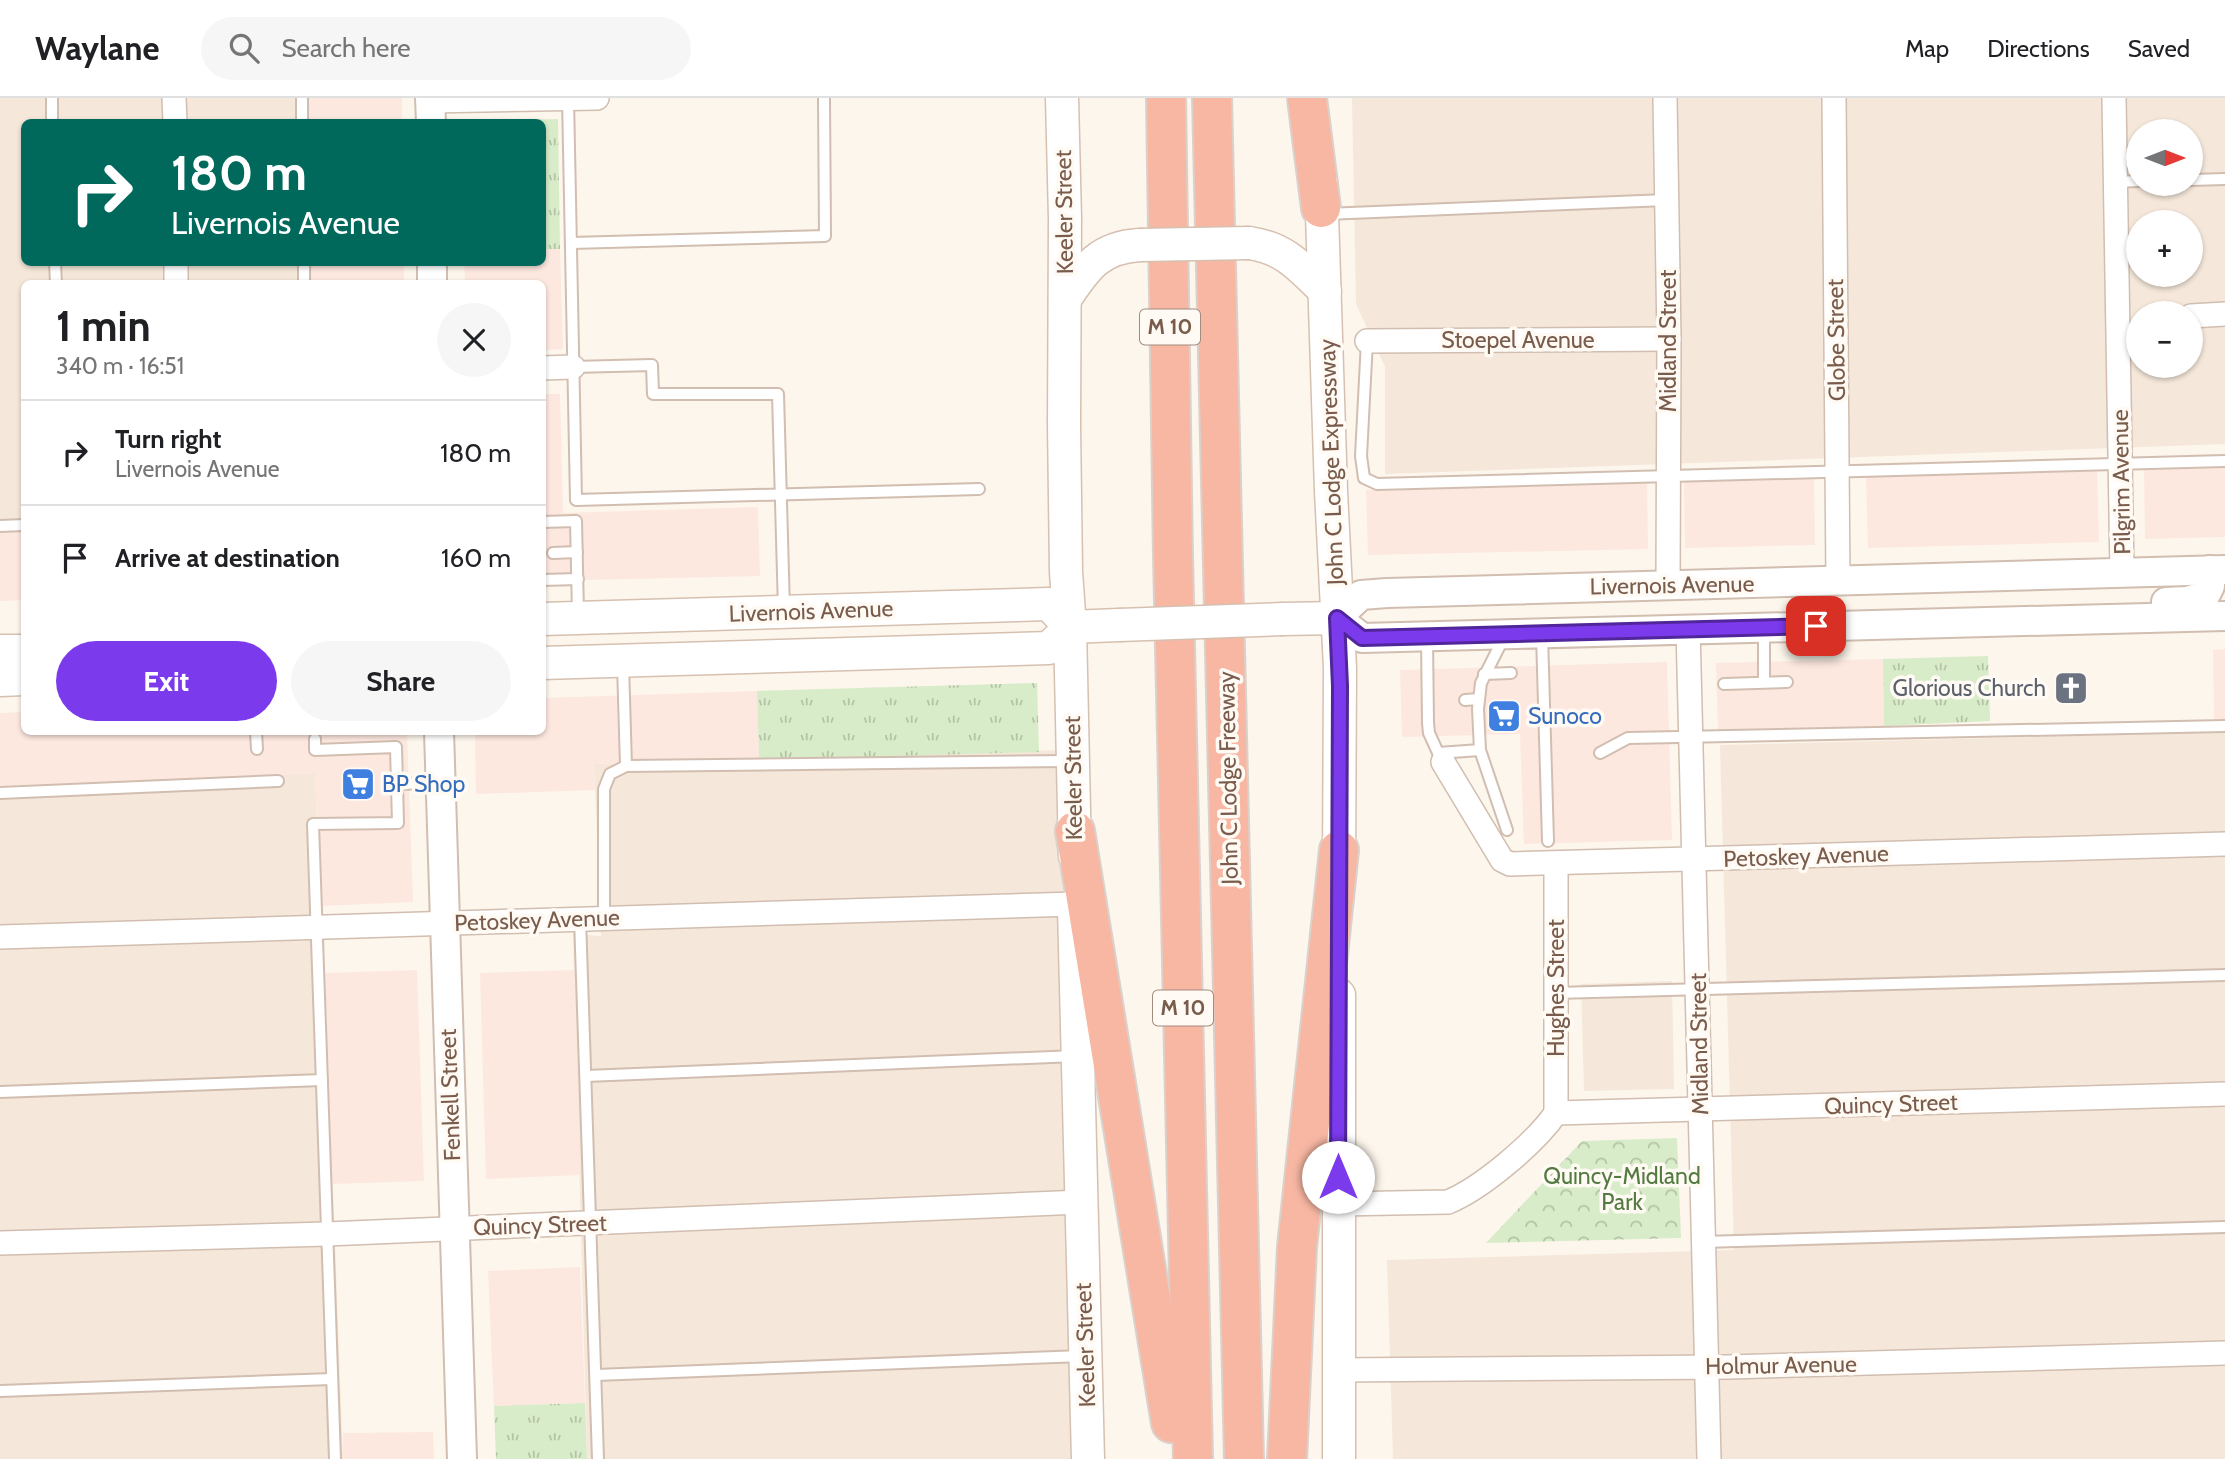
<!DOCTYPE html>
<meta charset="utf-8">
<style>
:root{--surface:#fff;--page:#f6f6f6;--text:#202124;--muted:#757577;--line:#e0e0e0;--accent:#7c3aed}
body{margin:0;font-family:Cabin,sans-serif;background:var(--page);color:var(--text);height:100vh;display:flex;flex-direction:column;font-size:26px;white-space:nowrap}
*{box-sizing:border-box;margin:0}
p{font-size:23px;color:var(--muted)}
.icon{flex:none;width:38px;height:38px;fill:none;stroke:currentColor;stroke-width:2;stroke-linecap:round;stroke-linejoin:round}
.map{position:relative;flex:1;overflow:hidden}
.details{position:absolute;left:21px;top:182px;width:525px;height:455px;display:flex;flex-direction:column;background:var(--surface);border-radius:10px;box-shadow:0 2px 5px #0004}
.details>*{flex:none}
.banner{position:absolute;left:21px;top:21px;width:525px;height:147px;border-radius:10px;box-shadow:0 2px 5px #0004;background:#00695c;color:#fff;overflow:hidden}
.needle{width:46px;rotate:90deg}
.buttons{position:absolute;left:2126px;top:21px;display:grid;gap:14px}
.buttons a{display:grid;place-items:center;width:77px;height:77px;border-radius:50%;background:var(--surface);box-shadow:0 2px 5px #0004;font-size:35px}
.pin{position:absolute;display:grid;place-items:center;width:60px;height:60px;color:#fff;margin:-30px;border-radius:14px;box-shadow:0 4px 10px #0006}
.me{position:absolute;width:77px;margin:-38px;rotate:0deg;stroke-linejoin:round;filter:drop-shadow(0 0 5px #0008)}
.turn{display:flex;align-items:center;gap:24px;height:147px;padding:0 35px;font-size:32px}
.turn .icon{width:91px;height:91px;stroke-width:2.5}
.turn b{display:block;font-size:49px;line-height:60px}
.round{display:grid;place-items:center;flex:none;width:74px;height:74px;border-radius:37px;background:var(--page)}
.summary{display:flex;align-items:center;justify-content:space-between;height:119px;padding:0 35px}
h1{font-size:42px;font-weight:700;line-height:52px}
.button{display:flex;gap:14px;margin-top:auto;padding:14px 35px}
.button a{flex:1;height:80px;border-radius:42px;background:var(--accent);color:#fff;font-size:28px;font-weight:700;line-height:80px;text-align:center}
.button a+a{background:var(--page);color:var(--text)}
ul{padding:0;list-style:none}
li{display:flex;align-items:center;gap:21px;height:105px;padding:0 35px;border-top:2px solid var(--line)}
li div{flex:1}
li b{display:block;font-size:26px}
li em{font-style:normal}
header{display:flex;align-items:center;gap:42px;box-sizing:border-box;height:98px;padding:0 35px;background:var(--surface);border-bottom:2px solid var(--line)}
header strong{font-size:33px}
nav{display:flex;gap:38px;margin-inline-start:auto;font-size:24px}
.search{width:490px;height:63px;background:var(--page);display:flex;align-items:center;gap:18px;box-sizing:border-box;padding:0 24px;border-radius:38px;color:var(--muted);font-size:26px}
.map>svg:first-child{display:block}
.residential{fill:#f5e8da;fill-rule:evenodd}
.commercial{fill:#fde8e0}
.grass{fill:url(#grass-tufts)}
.park{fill:url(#park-crowns)}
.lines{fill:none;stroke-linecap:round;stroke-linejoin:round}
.service-casing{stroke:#d1beb0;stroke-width:14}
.minor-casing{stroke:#d1beb0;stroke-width:26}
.tertiary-casing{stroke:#d1beb0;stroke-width:32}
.secondary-casing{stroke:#d6c0b0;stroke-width:35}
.motorway-casing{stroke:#dad1cd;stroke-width:42}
.service{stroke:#fff;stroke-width:10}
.minor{stroke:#fff;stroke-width:23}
.tertiary{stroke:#fff;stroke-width:28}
.secondary{stroke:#fff;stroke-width:32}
.motorway{stroke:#f7b7a3;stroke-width:38}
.secondary-bridge-casing{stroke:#d6c0b0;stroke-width:35;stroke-linecap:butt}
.secondary-bridge{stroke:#fff;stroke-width:32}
.route-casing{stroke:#51269a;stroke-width:18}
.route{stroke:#7c3aed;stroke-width:12}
.labels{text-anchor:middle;stroke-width:7;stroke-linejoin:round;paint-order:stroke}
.shield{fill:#fffaf3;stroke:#a28b7f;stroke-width:2}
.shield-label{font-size:21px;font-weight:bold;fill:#7a5c4d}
.street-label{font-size:23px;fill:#7a5c4d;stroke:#fffaf3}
.worship-label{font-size:23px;fill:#5b616d;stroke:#fffaf3;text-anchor:end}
.shop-label{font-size:23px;fill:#366cbe;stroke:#fffaf3;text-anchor:start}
.park-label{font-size:23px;fill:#537a41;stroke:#fffaf3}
</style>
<header>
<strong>Waylane</strong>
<div class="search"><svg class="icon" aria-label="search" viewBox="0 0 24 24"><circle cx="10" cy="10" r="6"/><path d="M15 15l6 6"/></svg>Search here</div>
<nav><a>Map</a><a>Directions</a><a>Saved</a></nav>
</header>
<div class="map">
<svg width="2225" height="1361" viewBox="0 0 2225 1361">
<defs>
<pattern id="grass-tufts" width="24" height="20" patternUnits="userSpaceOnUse" patternTransform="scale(1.75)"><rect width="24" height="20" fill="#d8ecc9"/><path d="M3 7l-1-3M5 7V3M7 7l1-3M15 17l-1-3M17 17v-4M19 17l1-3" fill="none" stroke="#b4c2a5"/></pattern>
<pattern id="park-crowns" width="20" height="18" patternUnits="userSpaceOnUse" patternTransform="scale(1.75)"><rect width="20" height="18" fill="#d8ecc9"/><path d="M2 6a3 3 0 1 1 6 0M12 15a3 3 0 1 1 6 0" fill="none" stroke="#b4c2a5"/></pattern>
</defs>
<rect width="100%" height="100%" fill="#fdf6ec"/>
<g class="residential">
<path d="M0,0H310V24H24V164L312,165V185L24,186V433L0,434Z"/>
<path d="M1352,0H2225V346L1385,376V269L1356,206ZM2138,33H2191V86H2138ZM2138,124H2191V177H2138ZM2138,215H2191V268H2138Z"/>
<path d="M2225,634V1361H1393L1387,1162L1734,1152L1720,647Z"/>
<path d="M1059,652L1080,1361H587L573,836L601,838L594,666Z"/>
<path d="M315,675L320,808L325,875L343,1361H0V689Z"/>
<path d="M1672,883L1674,991L1584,993L1581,886Z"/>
</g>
<g class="commercial">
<rect x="310" y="0" width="92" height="24"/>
<path d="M543,151H560L563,251L543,252L542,186L465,185L464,165L542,164Z"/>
<rect x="312" y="165" width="92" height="20"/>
<path d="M542,296H560L563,415L758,409L760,478L543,483Z"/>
<path d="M2225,370V439L2145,441L2144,372Z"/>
<path d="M2097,373L2099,444L1868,450L1866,379Z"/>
<path d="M1814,381L1815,447L1685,450L1684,384Z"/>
<path d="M1647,385L1648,451L1368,457L1366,392Z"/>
<path d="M0,434H24V502L0,503Z"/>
<path d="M2225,551V621H2214L2213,552Z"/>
<path d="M1883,561L1884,628L1718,632L1716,565Z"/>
<path d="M1667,564L1672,742L1524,746L1520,636L1402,639L1400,572Z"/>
<path d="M757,593L759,662L594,666L595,692L476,696L475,634H542L543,600Z"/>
<path d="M24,614V634H407L413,804L320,808L315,675L0,689V615Z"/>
<path d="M417,872L424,1083L332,1086L325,875Z"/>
<path d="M574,872L580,1077L486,1081L480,875Z"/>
<path d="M580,1169L585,1305L494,1308L488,1173Z"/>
<path d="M433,1334L434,1361H343V1335Z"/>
</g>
<g class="grass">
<path d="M558,21L560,151H543L542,24H462V23Z"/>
<path d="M1988,558L1990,623L1884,628L1883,561Z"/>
<path d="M1037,585L1039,654L759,662L757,593Z"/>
<path d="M585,1305L587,1361H496L494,1308Z"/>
</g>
<path class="park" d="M1677,1040L1681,1140L1486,1145L1582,1043Z"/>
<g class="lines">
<g class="service-casing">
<g id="service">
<path d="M52,0V24"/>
<path d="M302,0V24"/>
<path d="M568,0L576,402L979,391"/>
<path d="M2191,82L2225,81"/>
<path d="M2116,84L2138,83"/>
<path d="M1326,116L1666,102"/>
<path d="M571,145L825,138L824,1"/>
<path d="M55,164L56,186"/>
<path d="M304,164V186"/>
<path d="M1367,243L1361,358L1364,380L1377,386L2225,363"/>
<path d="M573,269L652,267L653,296H778L784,512"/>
<path d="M542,424L576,423L578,516"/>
<path d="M0,428L24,427"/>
<path d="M553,455L577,454"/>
<path d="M542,482L578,481"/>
<path d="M1764,532V584"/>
<path d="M1542,537L1548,743"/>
<path d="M1427,541L1428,625L1429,635L1440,659"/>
<path d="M623,566L626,668"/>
<path d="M1484,576L1511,575"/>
<path d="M1724,586L1787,584"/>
<path d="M1465,602L1479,601"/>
<path d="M256,634L257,651"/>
<path d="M315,641V652L396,649L398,725L313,726L335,1361"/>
<path d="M1480,652L1507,732"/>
<path d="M1438,655L1480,652L1478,611L1481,585L1504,539"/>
<path d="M1600,655L1628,640L2225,628"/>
<path d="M397,686L438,685"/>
<path d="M0,695L278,683"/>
<path d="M580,820L598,1361"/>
<path d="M604,820V691L610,676L626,668L1069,663"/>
<path d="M1556,895L2225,877"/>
<path d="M586,978L1076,958"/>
<path d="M0,994L322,982"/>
<path d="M1703,1144L2225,1129"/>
<path d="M596,1277L1082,1258"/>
<path d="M0,1293L332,1281"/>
</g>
</g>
<g class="minor-casing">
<g id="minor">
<path d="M174,0L175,24"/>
<path d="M1665,0L1669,241L1668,486"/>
<path d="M1834,0L1838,484"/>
<path d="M2114,0L2122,475"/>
<path d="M430,3L597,0"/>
<path d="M176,164V186"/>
<path d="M2191,218L2225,216"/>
<path d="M1367,243L1669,241"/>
<path d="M542,270L573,269"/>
<path d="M1688,531L1709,1361"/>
<path d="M1443,664L1502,762L1510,766L2225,746"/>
<path d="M1556,765V1015"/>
<path d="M0,839L1074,806"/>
<path d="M1556,1015L2225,996"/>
<path d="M1338,1106L1448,1104C1482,1090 1535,1045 1556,1015"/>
<path d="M0,1145L327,1136L1081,1104"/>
<path d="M1338,1272L1728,1269L2225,1255"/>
</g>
</g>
<g class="tertiary-casing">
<g id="tertiary">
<path d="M430,0L431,24"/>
<path d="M432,164V186"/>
<path d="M2225,472L1387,495L1361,497L1337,520L1362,540L2225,518"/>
<path d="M2166,504L2187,503L2205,498L2210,488V472"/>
<path d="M439,634L462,1361"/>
</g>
</g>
<g class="secondary-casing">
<g id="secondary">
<path d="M1062,0L1065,121L1064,326L1066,474L1070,529L1075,758"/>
<path d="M1321,85L1331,393L1340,570L1339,775"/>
<path d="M1249,145C1285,150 1300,169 1325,193"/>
<path d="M1065,201C1086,169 1100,149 1140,147"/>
<path d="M542,521L1049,506L1070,529"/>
<path d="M1283,521L1337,520"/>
<path d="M0,553H24"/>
<path d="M542,565L1049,550L1070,529L1119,527"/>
<path d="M0,582L24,581"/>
<path d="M1074,810L1088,1361"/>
<path d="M1339,897V1361"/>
</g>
</g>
<g class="motorway-casing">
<g id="motorway">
<path d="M1166,0L1173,458L1193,1361"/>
<path d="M1212,0L1244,1361"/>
<path d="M1307,0L1321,110"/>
<path d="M1075,733L1171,1325"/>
<path d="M1287,1361L1297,1149L1339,752"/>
</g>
</g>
<use href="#service" class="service"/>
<use href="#minor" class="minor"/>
<use href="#tertiary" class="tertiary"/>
<use href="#secondary" class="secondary"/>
<use href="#motorway" class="motorway"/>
<g class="secondary-bridge-casing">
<g id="secondary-bridge">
<path d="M1140,147L1249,145"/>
<path d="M1119,527L1283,521"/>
</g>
</g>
<use href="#secondary-bridge" class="secondary-bridge"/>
</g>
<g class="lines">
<g class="route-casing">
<path id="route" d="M1338,1079L1340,588L1337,520L1362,540L1816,528"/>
</g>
<use href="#route" class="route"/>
</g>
<defs>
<g id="church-square" transform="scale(1.75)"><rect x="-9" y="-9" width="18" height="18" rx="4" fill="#6b7280" stroke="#fffaf3"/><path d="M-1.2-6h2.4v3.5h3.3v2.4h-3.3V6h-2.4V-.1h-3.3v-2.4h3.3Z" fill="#fff"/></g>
<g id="supermarket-square" transform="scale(1.75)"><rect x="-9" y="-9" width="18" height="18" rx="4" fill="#3f7fe0" stroke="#fffaf3"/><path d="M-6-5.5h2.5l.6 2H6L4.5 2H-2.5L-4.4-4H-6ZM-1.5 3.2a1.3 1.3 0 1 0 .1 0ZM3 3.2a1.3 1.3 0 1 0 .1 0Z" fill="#fff"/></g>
</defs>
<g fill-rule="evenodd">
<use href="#church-square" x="2071" y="590"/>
<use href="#supermarket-square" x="1504" y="618"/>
<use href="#supermarket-square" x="358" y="686"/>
</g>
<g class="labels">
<g class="shield">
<rect x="1140" y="211.5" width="60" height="35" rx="5"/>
<rect x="1153" y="892.5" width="60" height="35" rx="5"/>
</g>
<g class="shield-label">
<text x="1170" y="236">M 10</text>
<text x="1183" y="917">M 10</text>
</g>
<g class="street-label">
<text transform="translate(1064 114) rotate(-91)" y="8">Keeler Street</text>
<text x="1518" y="250">Stoepel Avenue</text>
<text transform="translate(1836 242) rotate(-91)" y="8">Globe Street</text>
<text transform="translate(1668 243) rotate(-90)" y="8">Midland Street</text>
<text transform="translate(1331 364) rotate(-92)" y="8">John C Lodge Expressway</text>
<text transform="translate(2121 384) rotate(-91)" y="8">Pilgrim Avenue</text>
<text transform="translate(1672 487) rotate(-1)" y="8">Livernois Avenue</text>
<text transform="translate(811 513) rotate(-2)" y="8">Livernois Avenue</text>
<text transform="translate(1073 680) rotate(-91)" y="8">Keeler Street</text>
<text transform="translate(1228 680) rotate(-91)" y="8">John C Lodge Freeway</text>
<text transform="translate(1806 758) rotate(-2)" y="8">Petoskey Avenue</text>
<text transform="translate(537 822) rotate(-2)" y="8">Petoskey Avenue</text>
<text transform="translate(1556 890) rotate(-90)" y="8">Hughes Street</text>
<text transform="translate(1699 946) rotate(-91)" y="8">Midland Street</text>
<text transform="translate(450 997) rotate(-92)" y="8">Fenkell Street</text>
<text transform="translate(1891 1006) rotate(-2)" y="8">Quincy Street</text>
<text transform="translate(540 1127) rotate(-2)" y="8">Quincy Street</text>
<text transform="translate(1085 1247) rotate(-92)" y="8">Keeler Street</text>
<text transform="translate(1781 1267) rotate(-1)" y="8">Holmur Avenue</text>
</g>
<g class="worship-label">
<text x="2046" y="598">Glorious Church</text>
</g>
<g class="shop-label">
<text x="1528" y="626">Sunoco</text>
<text x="382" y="694">BP Shop</text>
</g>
<g class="park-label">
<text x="1622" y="1086">Quincy-Midland<tspan x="1622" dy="26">Park</tspan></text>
</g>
</g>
</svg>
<div class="buttons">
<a><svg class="needle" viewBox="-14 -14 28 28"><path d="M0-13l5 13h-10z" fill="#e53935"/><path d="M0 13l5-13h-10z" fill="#757577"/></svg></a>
<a>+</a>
<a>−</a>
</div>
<div class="pin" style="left:1816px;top:528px;background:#d93025"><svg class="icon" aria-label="arrive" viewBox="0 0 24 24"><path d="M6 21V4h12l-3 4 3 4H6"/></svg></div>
<svg class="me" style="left:1338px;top:1079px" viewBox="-20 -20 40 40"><circle r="19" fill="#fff"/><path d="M0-13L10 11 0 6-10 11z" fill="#7c3aed"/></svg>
<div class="banner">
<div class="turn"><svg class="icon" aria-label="right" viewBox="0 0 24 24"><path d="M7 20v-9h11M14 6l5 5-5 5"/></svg><div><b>180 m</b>Livernois Avenue</div></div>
</div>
<section class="details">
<div class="summary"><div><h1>1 min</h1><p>340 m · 16:51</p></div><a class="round"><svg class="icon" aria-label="close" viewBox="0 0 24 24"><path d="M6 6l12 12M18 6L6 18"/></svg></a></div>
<ul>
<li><svg class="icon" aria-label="right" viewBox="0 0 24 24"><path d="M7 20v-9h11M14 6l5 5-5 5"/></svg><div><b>Turn right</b><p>Livernois Avenue</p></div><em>180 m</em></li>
<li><svg class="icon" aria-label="arrive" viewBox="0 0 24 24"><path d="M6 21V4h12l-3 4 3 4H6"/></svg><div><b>Arrive at destination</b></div><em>160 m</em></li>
</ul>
<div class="button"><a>Exit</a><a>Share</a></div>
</section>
</div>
